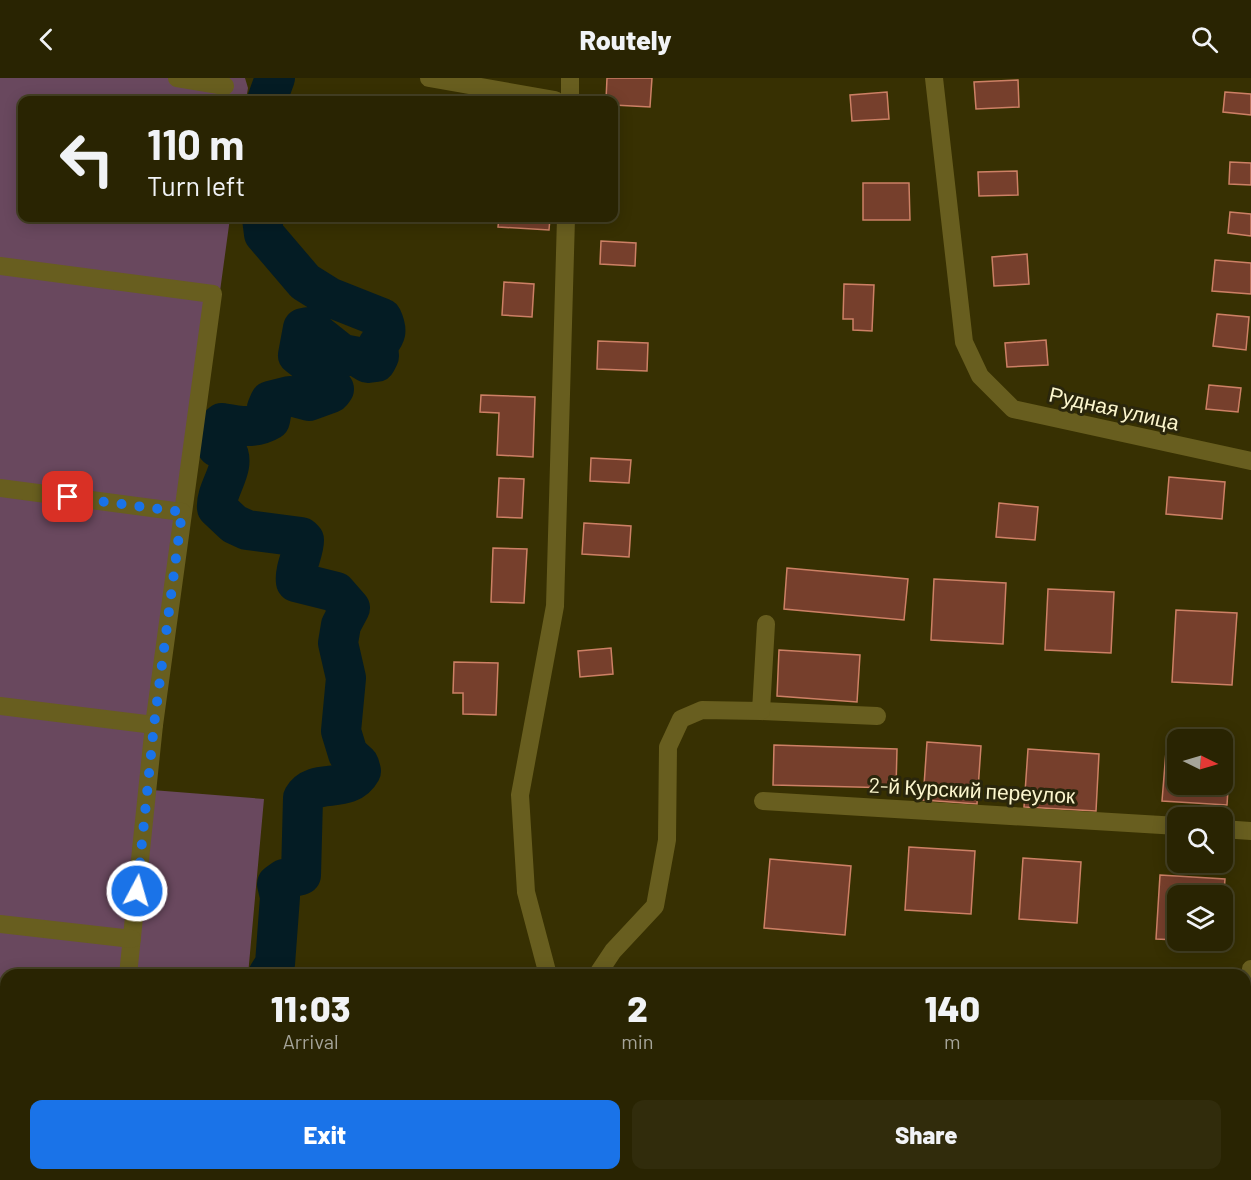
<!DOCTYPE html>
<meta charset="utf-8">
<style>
:root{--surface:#292402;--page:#312c0c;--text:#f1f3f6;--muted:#a5a499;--line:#454124;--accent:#1a73e8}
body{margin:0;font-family:Barlow,sans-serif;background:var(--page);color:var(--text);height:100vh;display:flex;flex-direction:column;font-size:22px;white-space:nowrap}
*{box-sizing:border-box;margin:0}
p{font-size:20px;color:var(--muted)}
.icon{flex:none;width:33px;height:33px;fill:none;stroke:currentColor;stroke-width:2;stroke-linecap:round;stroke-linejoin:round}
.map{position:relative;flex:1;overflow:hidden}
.sheet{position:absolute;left:0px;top:891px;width:1251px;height:212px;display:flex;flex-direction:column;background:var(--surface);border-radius:18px 18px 0 0;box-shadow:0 3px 15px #0003,0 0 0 2px var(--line)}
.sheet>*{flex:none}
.hud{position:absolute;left:18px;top:18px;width:600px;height:126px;border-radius:12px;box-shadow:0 3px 15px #0003,0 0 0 2px var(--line);background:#292402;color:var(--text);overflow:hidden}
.needle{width:39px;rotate:95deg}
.fabs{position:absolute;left:1167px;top:651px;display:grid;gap:12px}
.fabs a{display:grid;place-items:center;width:66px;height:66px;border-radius:12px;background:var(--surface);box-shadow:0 3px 15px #0003,0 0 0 2px var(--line);font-size:30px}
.pin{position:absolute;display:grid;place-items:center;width:51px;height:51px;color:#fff;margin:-26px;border-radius:12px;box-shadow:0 3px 9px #0006}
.me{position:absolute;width:66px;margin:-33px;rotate:6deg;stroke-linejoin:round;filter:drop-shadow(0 0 4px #0008)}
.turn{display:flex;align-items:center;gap:21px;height:126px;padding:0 30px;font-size:27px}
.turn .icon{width:78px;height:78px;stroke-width:2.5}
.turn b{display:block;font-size:42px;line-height:51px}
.eta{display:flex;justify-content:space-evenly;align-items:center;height:102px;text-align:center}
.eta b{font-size:36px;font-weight:800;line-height:42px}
.action{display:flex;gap:12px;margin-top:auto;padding:12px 30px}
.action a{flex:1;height:69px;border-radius:12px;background:var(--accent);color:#fff;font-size:24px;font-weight:800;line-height:69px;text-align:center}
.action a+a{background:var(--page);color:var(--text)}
header{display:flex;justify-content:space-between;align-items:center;height:78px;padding:0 30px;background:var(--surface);font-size:27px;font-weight:800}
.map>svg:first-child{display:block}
.green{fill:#69485e}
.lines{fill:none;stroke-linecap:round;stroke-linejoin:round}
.river{stroke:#041c24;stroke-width:40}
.building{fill:#763f2c;stroke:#cd8065;stroke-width:1.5}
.minor{stroke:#685e1f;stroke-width:18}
.route{stroke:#1a73e8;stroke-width:10;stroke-dasharray:0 18}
.labels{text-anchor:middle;stroke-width:6;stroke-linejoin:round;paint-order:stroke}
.street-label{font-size:21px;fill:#fcf6ce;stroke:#2a260c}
</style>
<header><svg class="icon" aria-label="back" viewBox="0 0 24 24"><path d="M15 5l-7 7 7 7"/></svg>Routely<svg class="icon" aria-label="search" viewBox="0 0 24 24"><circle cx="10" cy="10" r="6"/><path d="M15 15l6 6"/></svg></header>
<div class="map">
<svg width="1251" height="1102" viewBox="0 0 1251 1102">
<rect width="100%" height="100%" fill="#373002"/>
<g class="green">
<path d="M0,0H245L248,10L246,22H22V140H230L152,712L264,721L248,897H6V1086L0,1085Z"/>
<path d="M72,1097L229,1096V1097L228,1102H107Z"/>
</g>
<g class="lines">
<g class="river">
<path d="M267,22L275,0"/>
<path d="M262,140L264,156L305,204L329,219L382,240C388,253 386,257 378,267L379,278L376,284L368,285L358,279L342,276L308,249L303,250L298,277L326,299L334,311L331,315L309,323L290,318L270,323L267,330L271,337L270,342C255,351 239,348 222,345L217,349V369L226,371C238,389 215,411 217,430L234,446L247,452L301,459L304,462C304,475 294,491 296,504L336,514L350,530L341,547L338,565L346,600L341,653L348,676L359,686L361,693C348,717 315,699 303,720L301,797L284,801L277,806L280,819L275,886L268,897"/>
<path d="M356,1102V1096"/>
</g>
</g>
<g class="building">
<path d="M607,0H652L650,29L614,27V22H606Z"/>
<path d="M1018,2L1019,29L976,31L974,4Z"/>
<path d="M887,14L889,41L852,43L850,17Z"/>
<path d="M1225,14L1251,16V37L1223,34Z"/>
<path d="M1230,84L1251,85V107L1229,106Z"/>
<path d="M1017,93L1018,117L979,118L978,94Z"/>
<path d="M863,105H909L910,142H863Z"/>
<path d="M1230,134L1251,136V158L1228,155Z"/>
<path d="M499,140H550L549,152L498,149Z"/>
<path d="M601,163L636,165L635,188L600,186Z"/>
<path d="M1027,176L1029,206L994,208L992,179Z"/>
<path d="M1215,182L1251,185V216L1212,213Z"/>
<path d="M504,204L534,206L532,239L502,237Z"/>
<path d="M844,206L874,207L872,253L853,252V241H843Z"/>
<path d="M1217,236L1249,239L1246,272L1213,268Z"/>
<path d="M1046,262L1048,287L1007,289L1005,265Z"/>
<path d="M598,263L648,265L647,293L597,291Z"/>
<path d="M1209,307L1241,310L1238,334L1206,331Z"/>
<path d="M481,317L535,319L533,379L497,377L499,335L480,334Z"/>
<path d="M591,380L631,382L629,405L590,403Z"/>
<path d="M1169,399L1225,404L1222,441L1166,436Z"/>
<path d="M499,400L524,401L522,440L497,439Z"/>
<path d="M999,425L1038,429L1035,462L996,459Z"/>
<path d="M584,445L631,448L629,479L582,476Z"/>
<path d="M493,470L527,471L524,525L491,524Z"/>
<path d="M787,490L908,501L904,542L784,531Z"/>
<path d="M934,501L1006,505L1003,566L931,562Z"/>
<path d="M1048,511L1114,514L1111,575L1045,572Z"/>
<path d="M1176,532L1237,535L1232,607L1172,604Z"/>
<path d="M611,570L613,596L580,599L578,573Z"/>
<path d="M779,572L860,577L857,624L777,618Z"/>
<path d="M454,584L498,585L496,637L463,636V615H453Z"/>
<path d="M1167,661L1178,662V706H1222V665H1231L1227,727L1162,723Z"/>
<path d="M927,664L981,668L977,726L923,722Z"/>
<path d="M774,667L897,671L896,710L773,707Z"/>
<path d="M1028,671L1099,676L1096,733L1024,729Z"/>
<path d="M909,769L975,773L971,836L905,832Z"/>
<path d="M1023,780L1081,784L1077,845L1019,841Z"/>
<path d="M770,781L851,788L845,857L764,850Z"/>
<path d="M1160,797L1225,801L1222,839V818H1178V862L1156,861Z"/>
</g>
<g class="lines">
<g class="minor">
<path d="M177,0L225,8"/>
<path d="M429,0L555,22"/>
<path d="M934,0L964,264L980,298L1013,331L1251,383"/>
<path d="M570,22V0"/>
<path d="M0,188L213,216L154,647L128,897"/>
<path d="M0,410L182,434"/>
<path d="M0,628L154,647"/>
<path d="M761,633L877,638"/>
<path d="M763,723L1178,748"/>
<path d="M1222,751L1251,753"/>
<path d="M0,846L132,861"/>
<path d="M548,897L526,814L520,717L555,528L566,140"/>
<path d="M597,897L613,873L655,828L667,762L668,669L681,641L702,632L761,633L766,546"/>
<path d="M1245,960L1251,891"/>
<path d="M1245,1045L1251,1042"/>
<path d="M0,1076L6,1077"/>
<path d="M585,1096V1102"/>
<path d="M1234,1102L1235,1096"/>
</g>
</g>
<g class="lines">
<path class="route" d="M68,419L182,434L154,647L137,813"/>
</g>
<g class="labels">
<g class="street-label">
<text transform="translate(1114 331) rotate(13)" y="7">Рудная улица</text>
<text transform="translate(972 713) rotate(3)" y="7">2-й Курский переулок</text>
</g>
</g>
</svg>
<div class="fabs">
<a><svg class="needle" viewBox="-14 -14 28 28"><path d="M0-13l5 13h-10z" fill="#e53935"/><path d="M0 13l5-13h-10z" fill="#a5a499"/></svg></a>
<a><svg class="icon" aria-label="search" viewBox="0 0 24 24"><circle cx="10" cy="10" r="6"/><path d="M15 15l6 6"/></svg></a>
<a><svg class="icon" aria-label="layers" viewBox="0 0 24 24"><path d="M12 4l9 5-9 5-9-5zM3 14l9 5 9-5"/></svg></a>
</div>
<div class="pin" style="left:68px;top:419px;background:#d93025"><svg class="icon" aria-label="arrive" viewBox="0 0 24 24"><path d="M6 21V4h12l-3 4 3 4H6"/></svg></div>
<svg class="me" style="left:137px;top:813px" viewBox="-20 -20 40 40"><circle r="17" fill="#1a73e8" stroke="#fff" stroke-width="3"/><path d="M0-11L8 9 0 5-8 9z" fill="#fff"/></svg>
<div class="hud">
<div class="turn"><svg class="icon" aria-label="left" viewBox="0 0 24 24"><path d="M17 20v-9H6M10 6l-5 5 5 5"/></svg><div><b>110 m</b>Turn left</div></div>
</div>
<section class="sheet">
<div class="eta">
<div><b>11:03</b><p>Arrival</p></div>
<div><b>2</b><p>min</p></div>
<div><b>140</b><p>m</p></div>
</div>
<div class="action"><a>Exit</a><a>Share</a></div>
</section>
</div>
